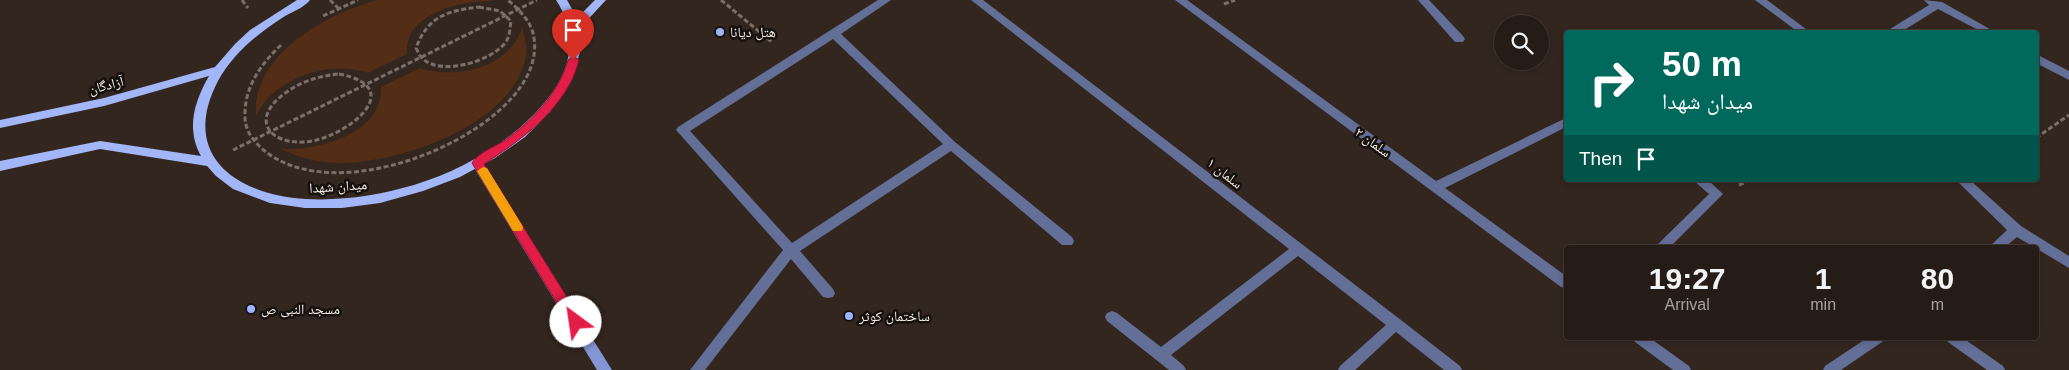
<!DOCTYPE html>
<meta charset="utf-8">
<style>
:root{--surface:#261c17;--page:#2e2520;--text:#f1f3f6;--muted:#a4a1a1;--line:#423a36}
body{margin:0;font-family:Helvetica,"Noto Naskh Arabic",sans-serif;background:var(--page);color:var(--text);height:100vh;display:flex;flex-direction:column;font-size:19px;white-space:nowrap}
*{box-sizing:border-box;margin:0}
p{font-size:16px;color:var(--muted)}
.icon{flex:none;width:28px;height:28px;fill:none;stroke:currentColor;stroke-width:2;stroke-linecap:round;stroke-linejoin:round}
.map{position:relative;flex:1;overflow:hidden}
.details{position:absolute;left:1564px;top:245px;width:475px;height:95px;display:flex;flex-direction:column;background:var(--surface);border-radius:5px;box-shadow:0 2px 8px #0003,0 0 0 1px var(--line)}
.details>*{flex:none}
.banner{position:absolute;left:1564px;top:30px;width:475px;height:152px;border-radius:5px;box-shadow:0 2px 8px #0003,0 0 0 1px var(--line);background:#00695c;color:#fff;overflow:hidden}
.controls{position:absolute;left:1494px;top:15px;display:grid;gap:10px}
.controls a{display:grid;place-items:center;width:55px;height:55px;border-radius:50%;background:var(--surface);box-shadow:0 2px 8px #0003,0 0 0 1px var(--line);font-size:25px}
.pin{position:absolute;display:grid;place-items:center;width:42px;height:42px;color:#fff;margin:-51px -21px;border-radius:50% 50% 50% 0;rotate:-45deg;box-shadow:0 0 5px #0007}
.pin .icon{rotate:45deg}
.me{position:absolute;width:55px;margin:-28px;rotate:329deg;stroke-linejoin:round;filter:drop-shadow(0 0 4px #0008)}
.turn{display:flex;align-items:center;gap:18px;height:105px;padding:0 15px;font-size:22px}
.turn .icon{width:65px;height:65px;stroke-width:2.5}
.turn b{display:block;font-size:35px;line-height:42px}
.then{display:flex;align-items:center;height:48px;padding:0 15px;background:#0003;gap:10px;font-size:19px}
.eta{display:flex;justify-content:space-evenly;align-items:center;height:85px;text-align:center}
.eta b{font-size:30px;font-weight:800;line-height:35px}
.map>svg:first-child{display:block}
.green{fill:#532d16}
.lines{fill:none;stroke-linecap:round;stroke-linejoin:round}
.path{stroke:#7a6f69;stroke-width:3;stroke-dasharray:5 2.5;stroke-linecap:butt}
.minor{fill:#646f97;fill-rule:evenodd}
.secondary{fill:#8496d6;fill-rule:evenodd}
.primary{fill:#a3b6f8;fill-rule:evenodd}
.route{fill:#e11d48;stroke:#92132f}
.slow{fill:#f59e0b}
.poi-dot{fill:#9fb3fd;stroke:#16110d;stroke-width:2}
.labels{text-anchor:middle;stroke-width:5;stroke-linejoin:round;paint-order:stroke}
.poi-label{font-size:14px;fill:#f6eee9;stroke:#16110d;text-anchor:start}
.street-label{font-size:14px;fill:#f6eee9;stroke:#16110d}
</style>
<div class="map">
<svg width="2069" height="370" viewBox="0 0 2069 370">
<rect width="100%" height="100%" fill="#33261f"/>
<g class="green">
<path d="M377,0H490L494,1C462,0 404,13 407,54L368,73C329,59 274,78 256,116C252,54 325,15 377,0Z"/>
<path d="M522,28C525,36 527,46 526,55C516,123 403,162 344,163C322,164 301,158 281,149C318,151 383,134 381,87L420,68C456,80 509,68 522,28Z"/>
</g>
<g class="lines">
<g class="path">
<path d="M242,0L248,8"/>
<path d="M330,0L338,8"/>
<path d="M721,0L773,43"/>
<path d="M1224,4L1235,0"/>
<path d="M479,7L500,11L511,21C510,27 510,35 507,40C495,61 440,77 422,58C419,56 418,51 416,48C428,16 447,11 479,7Z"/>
<path d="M323,16L358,0"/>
<path d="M281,45C260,65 244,88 245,117C245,132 255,143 266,152C333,203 474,151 519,89C531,73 538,53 533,33C529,19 518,9 508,0"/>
<path d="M339,74C412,88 343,140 304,142C273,144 251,123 279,98C296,83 317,76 339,74Z"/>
<path d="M2036,138L2069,115"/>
<path d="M233,150L537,0"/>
<path d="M1739,185L1751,180"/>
</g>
<g class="minor">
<path d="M878,0H891L841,34L955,142L1072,237L1074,241L1072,245H1062L951,151L800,251L833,289L835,293L833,297L828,298L823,297L791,259L705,370H690L783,250L676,130L678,127ZM833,39L943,144L792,243L690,131Z"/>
<path d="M971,0H983L1401,320L1460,366L1462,370H1444L1396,332L1355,370H1338L1340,366L1386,325L1298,256L1171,355L1184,366L1186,370H1169L1107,321L1105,317L1107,313L1112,311L1117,313L1161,347L1289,249Z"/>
<path d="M1175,0H1187L1436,181L1566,118V127L1445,188L1566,276V288L1561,287Z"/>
<path d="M1418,0H1429L1463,36L1465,39L1463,42H1455Z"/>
<path d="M1755,0H1767L1810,32H1798Z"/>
<path d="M1924,0L1942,2L1995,32H1982L1938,9L1901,32H1889L1890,29L1929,5Z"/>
<path d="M2036,54L2069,71V80L2036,63Z"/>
<path d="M1693,180H1708L1723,194L1669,248H1654L1709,194Z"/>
<path d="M1956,180H1970L2021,226L2069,256V268L2017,237L2004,248H1988L2007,230Z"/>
<path d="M1633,338H1650L1689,366L1691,370H1673L1635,342Z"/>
<path d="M1867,338H1884L1882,342L1841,370H1823L1825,366Z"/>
<path d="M1946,338H1963L2003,366L2005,370H1987L1948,342Z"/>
</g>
<path class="secondary" d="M477,159L481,160L612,370H597L473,166L471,163L473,160Z"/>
<path class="primary" d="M297,0H310C304,8 291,12 282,18C257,34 232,55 218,81C179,155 236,195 306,199C343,201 379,195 414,185C464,170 517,139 549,97C572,67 578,33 556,0H567L577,18L595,0H606L580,28V52L572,80L550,112L525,137L495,158L460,177L423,191L380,203L342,208H305L270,203L233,189L216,176L207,166L100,149L0,171V161L100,141L201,156C186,129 194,102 209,76L104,106L0,128V120L104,98L215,67L235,44L250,30Z"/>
</g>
<path class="route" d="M573,56L579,60C567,107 523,139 484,164L580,318L582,322L580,326L576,327L571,326L472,163C478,153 494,147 504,141C531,122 560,92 568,60Z"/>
<path class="slow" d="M483,167L487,168L522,225L523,228L522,231H513L477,171Z"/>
<g class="poi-dot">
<circle cx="720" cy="32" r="5"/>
<circle cx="251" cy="309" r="5"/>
<circle cx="849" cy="316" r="5"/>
</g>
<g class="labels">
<g class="poi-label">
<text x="730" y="37">هتل دیانا</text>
<text x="261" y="314">مسجد النبی ص</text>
<text x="859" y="321">ساختمان کوثر</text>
</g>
<g class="street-label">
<text transform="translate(106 85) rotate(-14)" y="5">آزادگان</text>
<text transform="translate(1373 142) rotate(36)" y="5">سلمان ۲</text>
<text transform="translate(1225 173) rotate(38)" y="5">سلمان ۱</text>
<text transform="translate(338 186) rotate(-4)" y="5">میدان شهدا</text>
</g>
</g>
</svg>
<div class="controls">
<a><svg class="icon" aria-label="search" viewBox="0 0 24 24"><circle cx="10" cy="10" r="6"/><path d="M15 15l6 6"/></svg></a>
</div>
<div class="pin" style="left:573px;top:60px;background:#d93025"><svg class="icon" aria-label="arrive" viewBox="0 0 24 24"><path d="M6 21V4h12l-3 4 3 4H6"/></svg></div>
<svg class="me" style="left:576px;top:322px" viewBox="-20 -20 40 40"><circle r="19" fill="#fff"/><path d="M0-13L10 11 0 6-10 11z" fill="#e11d48"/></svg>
<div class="banner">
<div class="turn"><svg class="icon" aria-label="right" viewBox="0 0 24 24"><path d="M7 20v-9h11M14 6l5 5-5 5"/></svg><div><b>50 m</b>میدان شهدا</div></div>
<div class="then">Then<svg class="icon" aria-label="arrive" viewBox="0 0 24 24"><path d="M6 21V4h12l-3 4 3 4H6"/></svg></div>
</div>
<section class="details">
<div class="eta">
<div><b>19:27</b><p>Arrival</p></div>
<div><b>1</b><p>min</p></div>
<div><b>80</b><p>m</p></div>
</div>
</section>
</div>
